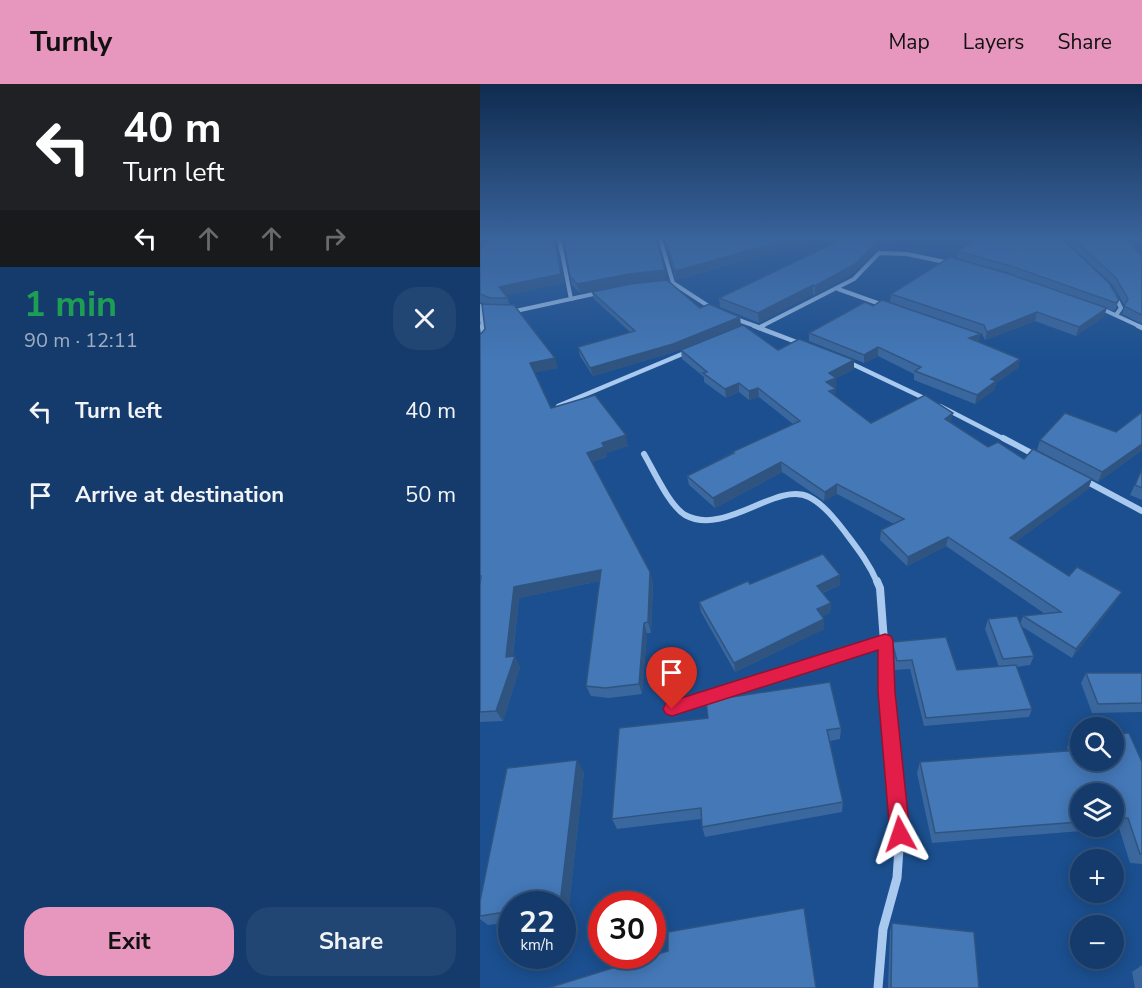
<!DOCTYPE html>
<meta charset="utf-8">
<style>
:root{--surface:#143b6b;--page:#214673;--text:#f1f3f6;--muted:#9dadc1;--line:#33557e;--accent:#e797bd}
body{margin:0;font-family:"Nunito Sans",sans-serif;background:var(--page);color:var(--text);height:100vh;display:flex;flex-direction:column;font-size:22px;white-space:nowrap}
*{box-sizing:border-box;margin:0}
p{font-size:20px;color:var(--muted)}
.icon{flex:none;width:33px;height:33px;fill:none;stroke:currentColor;stroke-width:2;stroke-linecap:round;stroke-linejoin:round}
.map{position:relative;flex:1;overflow:hidden}
.details{display:flex;flex-direction:column;background:var(--surface);width:480px}
.details>*{flex:none}
.guide{background:#202124;color:#fff;overflow:hidden}
.tools{position:absolute;left:590px;top:633px;display:grid;gap:12px}
.tools a{display:grid;place-items:center;width:54px;height:54px;border-radius:50%;background:var(--surface);box-shadow:0 3px 15px #0003,0 0 0 2px var(--line);font-size:30px}
.speed{position:absolute;left:18px;top:807px;display:flex;gap:12px;font-size:30px;font-weight:700;text-align:center}
.speed>*{display:grid;place-content:center;width:78px;height:78px;border-radius:50%;background:var(--surface);box-shadow:0 3px 15px #0003,0 0 0 2px var(--line);line-height:1}
.speed small{font-size:15px;font-weight:400}
.speed .limit{border:9px solid #d22;background:#fff;color:#111}
.pin{position:absolute;display:grid;place-items:center;width:51px;height:51px;color:#fff;margin:-62px -26px;border-radius:50% 50% 50% 0;rotate:-45deg;box-shadow:0 0 6px #0007}
.pin .icon{rotate:45deg}
.me{position:absolute;width:66px;margin:-33px;rotate:355deg;stroke-linejoin:round;filter:drop-shadow(0 0 4px #0008)}
.turn{display:flex;align-items:center;gap:21px;height:126px;padding:0 24px;font-size:27px}
.turn .icon{width:78px;height:78px;stroke-width:2.5}
.turn b{display:block;font-size:42px;line-height:51px}
.lanes{display:flex;align-items:center;height:57px;padding:0 24px;background:#0003;justify-content:center;gap:30px;direction:ltr}
.lanes .off{opacity:.35}
.round{display:grid;place-items:center;flex:none;width:63px;height:63px;border-radius:24px;background:var(--page)}
.head{display:flex;align-items:center;justify-content:space-between;height:102px;padding:0 24px}
h1{font-size:36px;font-weight:700;line-height:45px;color:#1e9e55}
.button{display:flex;gap:12px;margin-top:auto;padding:12px 24px}
.button a{flex:1;height:69px;border-radius:24px;background:var(--accent);color:#111;font-size:24px;font-weight:700;line-height:69px;text-align:center}
.button a+a{background:var(--page);color:var(--text)}
ul{padding:0;list-style:none}
li{display:flex;align-items:center;gap:18px;height:84px;padding:0 24px}
li div{flex:1}
li b{display:block;font-size:22px}
li em{font-style:normal}
header{display:flex;align-items:center;gap:36px;box-sizing:border-box;height:84px;padding:0 30px;background:var(--accent);color:#111}
header strong{font-size:28px}
nav{display:flex;gap:33px;margin-inline-start:auto;font-size:21px}
main{display:flex;flex:1;min-height:0}
.map>svg:first-child{display:block}
.lines{fill:none;stroke-linecap:round;stroke-linejoin:round}
.minor-far4{stroke:#a9c9ee;stroke-width:4}
.minor-far3{stroke:#a9c9ee;stroke-width:4.5}
.minor-far2{stroke:#a9c9ee;stroke-width:6}
.minor-far1{stroke:#a9c9ee;stroke-width:8}
.minor{stroke:#a9c9ee;stroke-width:9}
.wall{fill:#3a679d;fill-rule:evenodd}
.shaded-wall{fill:#305480}
.building{fill:#4478b7;stroke:#305480;stroke-width:1.5}
.route{fill:#e11d48;stroke:#92132f;stroke-width:1.5}
</style>
<header>
<strong>Turnly</strong>
<nav><a>Map</a><a>Layers</a><a>Share</a></nav>
</header>
<main>
<section class="details">
<div class="guide">
<div class="turn"><svg class="icon" aria-label="left" viewBox="0 0 24 24"><path d="M17 20v-9H6M10 6l-5 5 5 5"/></svg><div><b>40 m</b>Turn left</div></div>
<div class="lanes"><svg class="icon" aria-label="left" viewBox="0 0 24 24"><path d="M17 20v-9H6M10 6l-5 5 5 5"/></svg><svg class="icon off" aria-label="ahead" viewBox="0 0 24 24"><path d="M12 20V5M6 11l6-6 6 6"/></svg><svg class="icon off" aria-label="ahead" viewBox="0 0 24 24"><path d="M12 20V5M6 11l6-6 6 6"/></svg><svg class="icon off" aria-label="right" viewBox="0 0 24 24"><path d="M7 20v-9h11M14 6l5 5-5 5"/></svg></div>
</div>
<div class="head"><div><h1>1 min</h1><p>90 m · 12:11</p></div><a class="round"><svg class="icon" aria-label="close" viewBox="0 0 24 24"><path d="M6 6l12 12M18 6L6 18"/></svg></a></div>
<ul>
<li><svg class="icon" aria-label="left" viewBox="0 0 24 24"><path d="M17 20v-9H6M10 6l-5 5 5 5"/></svg><div><b>Turn left</b></div><em>40 m</em></li>
<li><svg class="icon" aria-label="arrive" viewBox="0 0 24 24"><path d="M6 21V4h12l-3 4 3 4H6"/></svg><div><b>Arrive at destination</b></div><em>50 m</em></li>
</ul>
<div class="button"><a>Exit</a><a>Share</a></div>
</section>
<div class="map">
<svg width="662" height="904" viewBox="0 0 662 904">
<rect width="100%" height="100%" fill="#1b4f8f"/>
<g class="lines">
<g class="minor-far4">
<path d="M79,154L91,215"/>
<path d="M180,154L193,199L233,225"/>
<path d="M358,205L403,221"/>
<path d="M633,208L641,224L636,231"/>
<path d="M0,222L3,243"/>
<path d="M620,224L661,243"/>
<path d="M31,228L118,209"/>
<path d="M253,234L278,243"/>
<path d="M280,243L374,195L399,169L427,170L470,179"/>
</g>
<g class="minor-far3">
<path d="M274,242L319,259"/>
<path d="M658,242L662,244"/>
<path d="M279,244L283,242"/>
<path d="M0,258L4,254L2,242"/>
<path d="M368,278L448,316"/>
<path d="M78,322L207,268"/>
<path d="M460,322L526,356"/>
</g>
<g class="minor-far2">
<path d="M523,354L555,371"/>
<path d="M164,370C174,387 189,421 205,431C245,453 296,397 329,413C343,420 355,435 365,448C377,464 389,479 397,498"/>
<path d="M604,396L662,427"/>
</g>
<g class="minor-far1">
<path d="M397,497L400,504L413,678"/>
<path d="M192,625L405,557"/>
</g>
<path class="minor" d="M398,904L403,845L417,794L420,750L413,676"/>
</g>
<g class="wall">
<path d="M9,154H76L75,155L84,199L26,211L30,221L78,284L55,288L71,324L148,362L126,369L127,373L112,378L170,488L173,499L171,549H167L162,610L129,614L111,612L106,602L120,497L39,514L33,572L40,583L23,637L0,638V251L5,245L6,220L0,218V166Z"/>
<path d="M184,154H343L196,196Z"/>
<path d="M354,154H422L397,166L374,188L335,211L333,210L279,239L240,223L239,214L356,159Z"/>
<path d="M497,154L639,216L636,224L634,227L626,224L624,232L596,252L555,237L505,256L502,250L410,218L411,210L530,189L477,174L478,167Z"/>
<path d="M583,154H646L662,173V240L642,230L645,222L633,201Z"/>
<path d="M185,186L187,195L150,199L100,209L92,201L90,192Z"/>
<path d="M112,208L220,224L261,241L194,268L113,292L100,272L98,263L150,248L114,215Z"/>
<path d="M393,222L499,258L540,275L538,284L516,299L514,306L495,320L434,296V290L398,272L384,279L329,257V249Z"/>
<path d="M201,266H298L374,276V285L356,294V303L354,304L355,312L391,339L471,338L508,363L544,375L612,395L608,405L535,458L589,492L636,517L592,574L541,542L554,572L550,581L536,583L552,625L549,633L444,642L430,585L415,586L411,566L412,558L477,586L519,583L505,545L508,535L540,540L543,532L565,530L466,462L427,482L400,456L401,446L414,440L357,410L344,417L302,388L235,424L209,401L207,392L252,369V368L313,340L279,313L269,316L259,308L246,314L224,298V293L202,275Z"/>
<path d="M662,328V366L618,398L557,366L560,356L636,348Z"/>
<path d="M662,385V416L650,411Z"/>
<path d="M360,491V501L343,509L351,519L350,529L342,532L344,535V545L255,588L221,528L219,518L270,500Z"/>
<path d="M606,589H662V628L612,629L601,599Z"/>
<path d="M139,644H361L360,655L350,657L363,718L362,728L225,753L222,743L221,735L137,745L132,735Z"/>
<path d="M594,652L662,678V780L650,779L639,744L452,759L437,689L440,678L588,667L587,663ZM600,710H633V742H600Z"/>
<path d="M104,688L88,830H82V820H32V838L8,841L0,835V817Z"/>
<path d="M412,839L499,904H408L410,847Z"/>
<path d="M662,881V904H655L652,888Z"/>
</g>
<g class="shaded-wall">
<path d="M0,154H8L0,165Z"/>
<path d="M74,154H76L75,155L84,199L23,212L19,203Z"/>
<path d="M314,154H343L196,196L195,187Z"/>
<path d="M406,154H422L397,166L374,188L335,211V202L397,158Z"/>
<path d="M185,186L187,195L150,199L100,209L97,200L149,190Z"/>
<path d="M333,201V210L279,239L278,229Z"/>
<path d="M627,224L624,232L596,252L599,243Z"/>
<path d="M557,228L555,237L505,256L507,248Z"/>
<path d="M260,233L261,241L194,268L113,292L110,284Z"/>
<path d="M501,250L499,258L489,254Z"/>
<path d="M398,263V272L384,279V271Z"/>
<path d="M75,274L78,284L53,289L50,279Z"/>
<path d="M540,275L538,284L516,299L514,306L495,320L497,311L511,295Z"/>
<path d="M374,276V285L356,294V303L345,307L346,298L349,289Z"/>
<path d="M259,299V308L246,314L245,305Z"/>
<path d="M278,304L279,313L269,316V307Z"/>
<path d="M356,305L355,314L349,307Z"/>
<path d="M473,329L471,338L465,335Z"/>
<path d="M146,351L148,362L126,369L127,373L110,379L107,369L122,359Z"/>
<path d="M662,360V366L618,398L622,388Z"/>
<path d="M301,378L302,388L235,424L233,414Z"/>
<path d="M612,395L608,405L527,464L530,454Z"/>
<path d="M357,400V410L344,417L345,408Z"/>
<path d="M468,453L466,462L427,482L428,473Z"/>
<path d="M121,486L125,496L39,514L32,579L35,572L40,583L23,637L16,627L26,573L34,503Z"/>
<path d="M170,488L173,499L171,549L168,538Z"/>
<path d="M360,491V501L337,511V502Z"/>
<path d="M642,508L636,517L592,574L596,565Z"/>
<path d="M351,519L350,529L337,535V525Z"/>
<path d="M344,535V545L255,588L254,579Z"/>
<path d="M164,539L167,549L162,610L159,600Z"/>
<path d="M97,676L104,688L88,830L82,824V820H80Z"/>
</g>
<g class="building">
<path d="M9,154H74L81,190L19,203L28,214H10L0,210V166Z"/>
<path d="M83,154H176L185,186L149,190L97,200L90,192Z"/>
<path d="M185,154H314L195,187Z"/>
<path d="M358,154H406L397,158L375,180L335,202L333,201L278,229L239,214L359,157Z"/>
<path d="M497,154H581L629,199L639,216L636,219L531,182L478,167Z"/>
<path d="M592,154H646L662,173V231L644,222L648,215L636,194Z"/>
<path d="M470,173L529,190L627,224L599,243L557,228L507,248L504,241L411,210Z"/>
<path d="M187,196L220,224L229,220L260,233L193,260L110,284L98,263L155,247L112,208L150,200Z"/>
<path d="M402,216L501,250L489,254L540,275L511,295L516,297L497,311L435,287L441,283L398,263L384,271L329,249L385,218L393,222Z"/>
<path d="M2,220L34,221L75,274L50,279L71,324L115,311L146,351L122,359L124,363L107,369L170,488L168,538L164,539L159,600L125,604L106,602L121,486L34,503L26,573L35,572L16,627L0,628V501L1,492H0V251L5,245Z"/>
<path d="M263,241L298,266L319,255L374,276L349,289L356,294L346,298L356,305L349,307L391,339L445,311L473,329L465,335L508,363L518,358L544,375L553,365L612,395L530,454L589,492L597,483L642,508L596,565L543,532L581,528L468,453L428,473L401,446L424,435L357,400L345,408L301,378L233,414L207,392L254,369L252,368L320,337L278,304L269,307L259,299L245,305L223,289L227,288L201,266Z"/>
<path d="M662,328V360L622,388L560,356L585,329L636,348Z"/>
<path d="M662,385V404L655,401Z"/>
<path d="M343,470L360,491L337,502L351,519L337,525L344,535L254,579L219,518L268,497L270,500Z"/>
<path d="M537,532L554,572L523,575L508,535Z"/>
<path d="M466,553L477,586L536,581L552,625L446,634L432,576L417,577L412,558Z"/>
<path d="M606,589H662V619L618,620Z"/>
<path d="M350,598L361,644L347,646L363,718L222,743L221,724L132,735L139,644L228,634L226,617Z"/>
<path d="M649,649L662,678V770H660L648,734L633,735V710H600V738L455,749L440,678L599,666L594,652L600,651V676H633V650Z"/>
<path d="M97,676L80,820H32V827L0,832V817L27,684Z"/>
<path d="M324,824L336,904H68L188,867V848Z"/>
<path d="M412,839L494,848L499,904H411Z"/>
</g>
<linearGradient id="sky" x2="0" y2="1"><stop stop-color="#0f2b4f"/><stop offset="0.55" stop-color="#39639b"/><stop offset="1" stop-color="#39639b" stop-opacity="0"/></linearGradient>
<rect width="662" height="280" fill="url(#sky)"/>
<path class="route" d="M405,550L411,552L413,557L415,608L430,750L427,757L420,760L413,757L410,750L398,608V566L192,632L186,630L183,625L186,619L192,617Z"/>
</svg>
<div class="tools">
<a><svg class="icon" aria-label="search" viewBox="0 0 24 24"><circle cx="10" cy="10" r="6"/><path d="M15 15l6 6"/></svg></a>
<a><svg class="icon" aria-label="layers" viewBox="0 0 24 24"><path d="M12 4l9 5-9 5-9-5zM3 14l9 5 9-5"/></svg></a>
<a>+</a>
<a>−</a>
</div>
<div class="speed"><div>22<small>km/h</small></div><div class="limit">30</div></div>
<div class="pin" style="left:192px;top:625px;background:#d93025"><svg class="icon" aria-label="arrive" viewBox="0 0 24 24"><path d="M6 21V4h12l-3 4 3 4H6"/></svg></div>
<svg class="me" style="left:420px;top:750px" viewBox="-20 -20 40 40"><path d="M0-17L14 15 0 8-14 15z" fill="#e11d48" stroke="#fff" stroke-width="4"/></svg>
</div>
</main>
